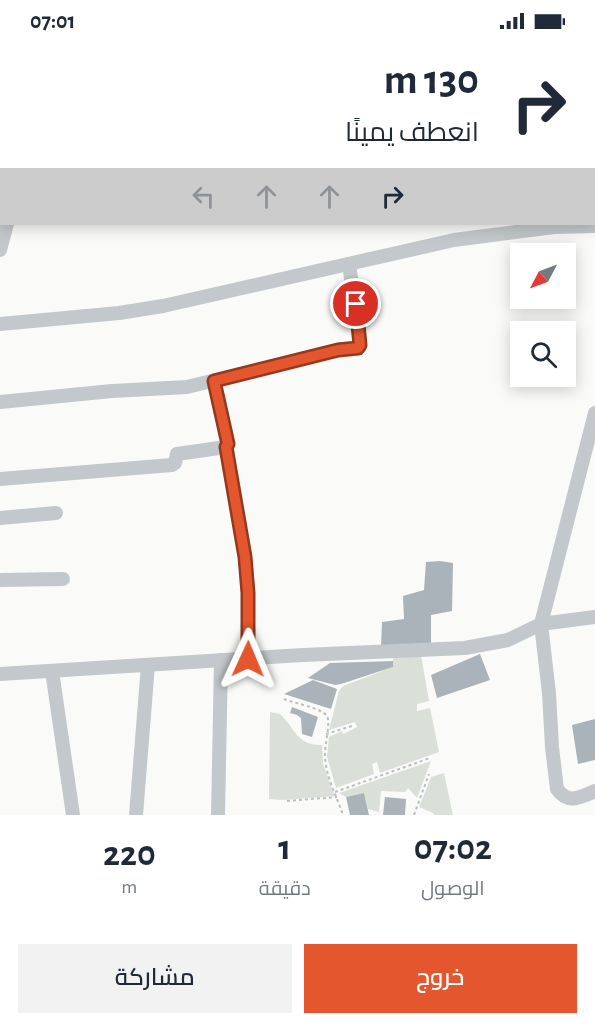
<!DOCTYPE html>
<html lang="ar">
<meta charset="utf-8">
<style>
:root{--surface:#fff;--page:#f2f2f3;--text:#1f2937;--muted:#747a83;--accent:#e4572e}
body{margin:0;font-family:"Alegreya Sans",Cairo,sans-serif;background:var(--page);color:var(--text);direction:rtl;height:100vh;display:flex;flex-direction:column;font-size:22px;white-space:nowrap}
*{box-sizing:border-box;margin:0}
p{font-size:20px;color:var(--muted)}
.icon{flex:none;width:33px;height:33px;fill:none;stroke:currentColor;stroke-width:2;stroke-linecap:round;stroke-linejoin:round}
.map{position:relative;height:773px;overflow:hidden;direction:ltr}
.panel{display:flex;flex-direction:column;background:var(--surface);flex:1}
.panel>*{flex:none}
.hud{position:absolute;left:0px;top:0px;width:596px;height:183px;box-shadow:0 3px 15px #0003;direction:rtl;background:#fff;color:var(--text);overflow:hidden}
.needle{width:39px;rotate:229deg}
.tools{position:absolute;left:510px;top:201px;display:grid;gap:12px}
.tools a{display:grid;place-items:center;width:66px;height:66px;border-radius:0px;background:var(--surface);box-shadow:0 3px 15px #0003;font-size:30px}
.pin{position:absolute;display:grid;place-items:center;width:51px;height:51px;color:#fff;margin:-26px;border:3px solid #fff;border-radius:50%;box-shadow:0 2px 6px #0007}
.me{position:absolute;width:66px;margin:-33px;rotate:1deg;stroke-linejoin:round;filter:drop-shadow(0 0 4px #0008)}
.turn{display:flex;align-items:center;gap:21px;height:126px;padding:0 18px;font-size:27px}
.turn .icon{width:78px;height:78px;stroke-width:2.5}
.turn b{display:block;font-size:42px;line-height:51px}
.lanes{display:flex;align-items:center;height:57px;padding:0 18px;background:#0003;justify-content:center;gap:30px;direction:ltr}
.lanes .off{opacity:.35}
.eta{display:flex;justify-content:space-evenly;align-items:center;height:102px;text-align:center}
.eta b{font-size:36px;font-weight:600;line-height:42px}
.action{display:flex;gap:12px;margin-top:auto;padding:12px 18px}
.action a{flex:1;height:69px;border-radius:0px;background:var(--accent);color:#fff;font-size:24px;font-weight:600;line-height:69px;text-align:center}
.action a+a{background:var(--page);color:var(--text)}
.status{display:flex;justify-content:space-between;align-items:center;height:42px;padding:0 30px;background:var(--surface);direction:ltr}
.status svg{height:16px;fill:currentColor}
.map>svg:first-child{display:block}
.green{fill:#dadfd7}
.building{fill:#aab3b9}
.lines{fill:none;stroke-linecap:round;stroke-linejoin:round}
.path{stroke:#bbbfc2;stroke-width:2;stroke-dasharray:3 3;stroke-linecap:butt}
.minor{stroke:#c3c8cc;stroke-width:14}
.route-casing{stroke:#94391e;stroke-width:15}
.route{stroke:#e4572e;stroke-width:10}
</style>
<div class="status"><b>07:01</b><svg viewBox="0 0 49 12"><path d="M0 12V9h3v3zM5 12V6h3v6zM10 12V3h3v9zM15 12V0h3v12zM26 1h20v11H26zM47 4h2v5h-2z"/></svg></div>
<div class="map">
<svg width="595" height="773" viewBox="0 0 595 773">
<rect width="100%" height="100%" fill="#fafaf8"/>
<g class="green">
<path d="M421,613L429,659L417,662V669L430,666L439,710L380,731L377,720L372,722L374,732L336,746L327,715L329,695L342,689L343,692L357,685L355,680L329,688L339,649L343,644L393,625V616Z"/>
<path d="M270,670L280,672C295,686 297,704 322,703L323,722L335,754L284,758L269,757Z"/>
<path d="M431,719L417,756L408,746L405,750L381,749L379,770L368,767L364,751L346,755L339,751Z"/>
<path d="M444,731L453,773H434L433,771L419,765L431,735Z"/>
</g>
<g class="building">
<path d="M440,519L453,521L452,569L431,573V602L381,605L382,580L404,577L403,554L424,548L426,520Z"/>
<path d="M480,612L490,638L437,656L431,633Z"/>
<path d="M393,619V625L341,642L335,643L308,636L330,621Z"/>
<path d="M313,638L337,647L331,667L284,652Z"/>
<path d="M292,665L318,675L312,695L302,692L301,676L297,673L290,671Z"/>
<path d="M595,677V718L578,722L572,683Z"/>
<path d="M364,751L369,773H350L346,755Z"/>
<path d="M385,755L406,757L405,773H383Z"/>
</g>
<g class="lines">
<g class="path">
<path d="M284,657C293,661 322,666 327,674C331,681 324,705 325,715C326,735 337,755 343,773"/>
<path d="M326,692L352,684"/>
<path d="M335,750L430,716"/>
<path d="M287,759L337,755"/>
<path d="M414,773L429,732"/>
</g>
<g class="minor">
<path d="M80,2V0"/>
<path d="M0,78L2,77"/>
<path d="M0,91L2,96"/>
<path d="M594,107H595"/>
<path d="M0,208L7,182"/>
<path d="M0,282L119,271L163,264L454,198L554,185L595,184"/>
<path d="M0,360L112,349L187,345L338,308L358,306L360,301L349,222"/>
<path d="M595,371L541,582L549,651L552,705L557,747C568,763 581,755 595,749"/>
<path d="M226,405L245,515L248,551V617"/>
<path d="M0,437L172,423L175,421L177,412L226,405L228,402L214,339"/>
<path d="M0,476L56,471"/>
<path d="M0,538L63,537"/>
<path d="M52,629L73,773"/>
<path d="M0,632L303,613L465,606L508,598L541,582L595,575"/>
<path d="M136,773L148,623"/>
<path d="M218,773L221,618"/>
</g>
</g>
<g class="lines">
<g class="route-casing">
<path id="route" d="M248,617V551L245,515L226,405L228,402L214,339L338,308L358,306L360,303L356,262"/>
</g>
<use href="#route" class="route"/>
</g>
</svg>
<div class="tools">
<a><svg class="needle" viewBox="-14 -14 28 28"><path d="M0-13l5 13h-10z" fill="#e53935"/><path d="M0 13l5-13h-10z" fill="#747a83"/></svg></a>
<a><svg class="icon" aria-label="search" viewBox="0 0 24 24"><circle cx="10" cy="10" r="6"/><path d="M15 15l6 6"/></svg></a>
</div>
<div class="pin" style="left:356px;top:262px;background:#d93025"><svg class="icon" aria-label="arrive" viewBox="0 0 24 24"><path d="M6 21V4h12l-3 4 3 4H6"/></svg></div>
<svg class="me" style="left:248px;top:617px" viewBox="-20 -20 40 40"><path d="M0-17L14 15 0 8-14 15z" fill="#e4572e" stroke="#fff" stroke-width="4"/></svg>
<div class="hud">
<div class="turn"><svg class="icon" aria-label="right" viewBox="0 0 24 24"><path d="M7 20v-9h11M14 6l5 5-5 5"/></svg><div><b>130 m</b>انعطف يمينًا</div></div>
<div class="lanes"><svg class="icon off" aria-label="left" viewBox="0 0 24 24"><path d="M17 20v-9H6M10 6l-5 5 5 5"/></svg><svg class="icon off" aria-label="ahead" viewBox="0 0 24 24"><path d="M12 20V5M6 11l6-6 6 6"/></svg><svg class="icon off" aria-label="ahead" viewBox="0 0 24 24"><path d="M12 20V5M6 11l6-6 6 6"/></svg><svg class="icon" aria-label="right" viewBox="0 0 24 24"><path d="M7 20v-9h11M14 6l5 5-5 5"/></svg></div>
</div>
</div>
<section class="panel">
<div class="eta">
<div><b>07:02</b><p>الوصول</p></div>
<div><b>1</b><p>دقيقة</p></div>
<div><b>220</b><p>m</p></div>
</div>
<div class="action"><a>خروج</a><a>مشاركة</a></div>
</section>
